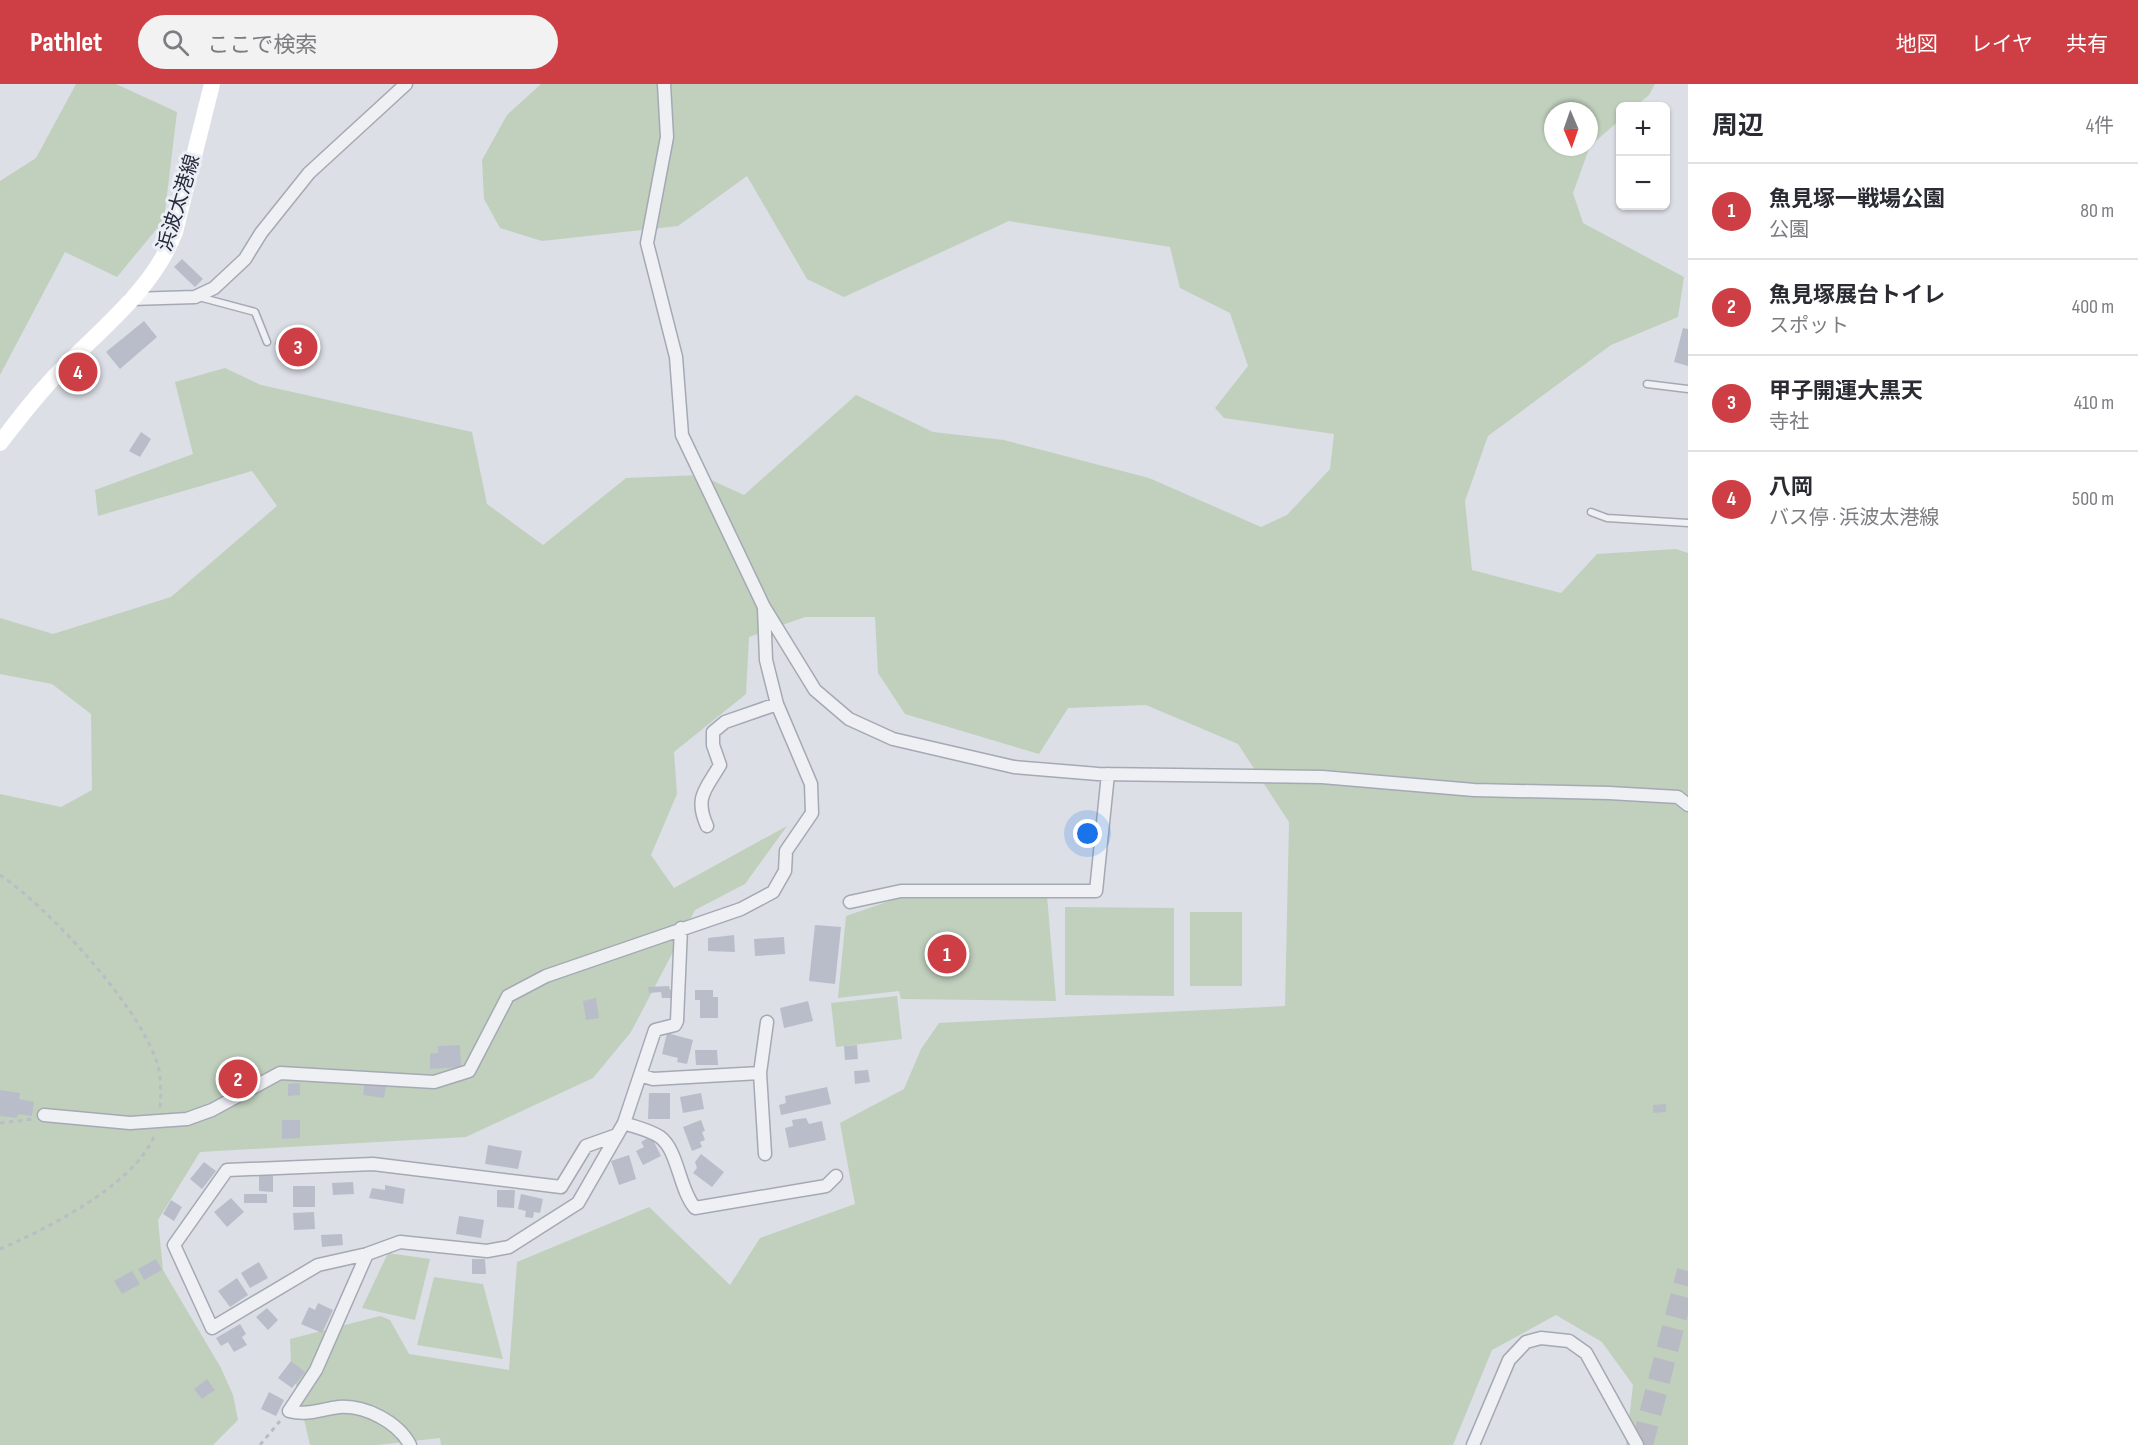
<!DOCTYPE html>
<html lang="ja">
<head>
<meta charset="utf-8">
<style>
  :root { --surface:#fff; --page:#f2f2f3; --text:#2b2b33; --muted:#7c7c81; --line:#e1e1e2; --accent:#cd3f45 }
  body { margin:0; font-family:"Sofia Sans Condensed","Noto Sans JP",sans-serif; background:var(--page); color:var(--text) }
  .controls { position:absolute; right:18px; top:18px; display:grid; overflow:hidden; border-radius:9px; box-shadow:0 2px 4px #0004 }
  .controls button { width:54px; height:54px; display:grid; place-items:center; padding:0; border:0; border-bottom:2px solid var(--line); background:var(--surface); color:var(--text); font:30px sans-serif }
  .compass { position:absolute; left:1544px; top:18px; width:54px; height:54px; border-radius:50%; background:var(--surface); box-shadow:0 2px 4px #0004; rotate:178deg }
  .you { position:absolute; left:1088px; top:750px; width:21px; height:21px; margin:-15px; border:4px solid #fff; border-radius:50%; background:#1a73e8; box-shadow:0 0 0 9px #1a73e833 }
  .badge { display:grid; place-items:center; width:39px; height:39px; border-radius:50%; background:var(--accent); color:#fff; font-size:20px; font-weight:700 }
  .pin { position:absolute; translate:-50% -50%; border:3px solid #fff; box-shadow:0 2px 6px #0006 }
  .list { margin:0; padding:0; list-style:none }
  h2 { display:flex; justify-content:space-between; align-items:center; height:78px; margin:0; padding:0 24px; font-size:26px }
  h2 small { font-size:20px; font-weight:400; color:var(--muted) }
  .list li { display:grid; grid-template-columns:39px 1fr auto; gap:18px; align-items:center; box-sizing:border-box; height:96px; padding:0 24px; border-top:2px solid var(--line) }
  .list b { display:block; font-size:22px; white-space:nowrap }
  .list p { margin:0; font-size:20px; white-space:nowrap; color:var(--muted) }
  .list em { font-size:20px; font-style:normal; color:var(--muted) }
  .icon { flex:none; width:33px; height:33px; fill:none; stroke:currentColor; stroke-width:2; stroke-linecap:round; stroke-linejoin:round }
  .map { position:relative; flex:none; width:1688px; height:1361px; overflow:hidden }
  header { display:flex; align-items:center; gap:36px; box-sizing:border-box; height:84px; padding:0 30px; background:var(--accent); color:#fff }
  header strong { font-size:28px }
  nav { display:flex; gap:33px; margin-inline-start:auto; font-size:21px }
  .search { width:420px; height:54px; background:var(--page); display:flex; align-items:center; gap:15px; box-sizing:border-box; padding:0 21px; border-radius:33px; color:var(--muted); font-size:22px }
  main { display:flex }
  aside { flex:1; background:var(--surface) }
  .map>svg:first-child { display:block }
</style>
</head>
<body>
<header>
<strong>Pathlet</strong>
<div class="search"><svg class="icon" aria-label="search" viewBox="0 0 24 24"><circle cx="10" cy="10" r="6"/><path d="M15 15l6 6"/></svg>ここで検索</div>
<nav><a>地図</a><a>レイヤ</a><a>共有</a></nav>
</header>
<main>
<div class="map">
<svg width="1688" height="1361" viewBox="0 0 1688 1361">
  <rect width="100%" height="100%" fill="#dcdfe6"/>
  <path fill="#c0d0bd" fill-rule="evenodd" d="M76 0H116L177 28 164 136 117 193 65 168 0 291V97L36 74Z
    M541 0H1655L1649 11 1636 22H1620V36L1590 62 1573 109 1583 139 1684 193 1678 233 1611 261 1488 352 1465 417 1472 486 1561 509 1597 470 1676 465 1688 469V1361H1626L1633 1301 1602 1258 1556 1231 1492 1266 1453 1361H441L440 1354 377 1361H310L291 1279 290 1255 380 1232 390 1236 409 1270 509 1286 517 1178 649 1123 730 1201 760 1154 855 1120 840 1039 904 1005 921 965 939 939 1285 922 1289 738 1238 660 1146 621 1068 624 1039 670 905 630 878 589 875 533H805L749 553 746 610 674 668 677 710 651 771 674 804 787 742 745 800 695 826 631 948 593 994 466 1053 200 1068 158 1136 163 1186 221 1284 233 1311 238 1336 213 1361H0V710L61 723 92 706 91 630 52 600 0 590V534L53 550 171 513 277 422 252 387 98 432 95 406 193 370 175 298 225 284 261 301 472 348 487 420 543 461 626 394 700 391 744 411 856 311 933 348 1004 356 1149 394 1261 443 1287 431 1330 385 1334 350 1224 334 1215 324 1248 282 1230 229 1180 204 1170 163 1009 137 844 213 807 195 747 92 678 142 542 157 500 144 484 115 482 76 507 31ZM1553 27H1589V63H1553Z
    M1047 812 1056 917 901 915 899 907 838 914 846 832 901 813Z
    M1065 823 1174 824V912L1065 911Z
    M1190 828H1242V902H1190Z
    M897 912 902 955 836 963 831 919Z
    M388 1169 430 1175 415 1236 362 1224Z
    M434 1193 483 1200 503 1275 417 1261Z"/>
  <path fill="#b9bdc9" d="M182 175 203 195 195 203 174 183Z
    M144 237 157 253 120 285 106 268Z
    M1683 244 1688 245V282L1674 278Z
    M294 256H305L306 271 295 272V266H291L290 261H295Z
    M141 348 151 355 140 373 129 367Z
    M815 841 841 843 835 900 809 897Z
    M734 851 735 868 708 867V854Z
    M784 853 785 870 755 872 754 855Z
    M669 902 670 906 674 905V914H662L661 908 649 909 648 903Z
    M695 906H713V913H718V934H700V916H695Z
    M596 914 599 934 586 936 583 917Z
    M808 917 813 937 784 944 780 924Z
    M667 949 693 956 687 980 677 978 678 974 662 970Z
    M460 961 461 983 430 985V970L438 969V962Z
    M857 961 858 975 845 976 844 962Z
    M695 966H717L718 981H696Z
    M240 983 249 996 235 1006 226 993Z
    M868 986 870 998 855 1000 854 987Z
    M300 999V1011L288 1012V1000Z
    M365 999 386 1002 384 1014 363 1011Z
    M827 1003 831 1020 781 1031 779 1021 786 1019 785 1012Z
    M0 1006 20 1009 19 1015 34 1018 32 1032 18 1030 17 1034 0 1032Z
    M649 1009H670V1035H648Z
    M701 1009 704 1025 683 1029 680 1013Z
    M1666 1020V1028L1653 1029V1021Z
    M806 1034 809 1040 822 1037 826 1056 789 1064 785 1044 793 1042 792 1036Z
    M282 1036H300V1054L282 1055Z
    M701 1036 705 1047 702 1048 705 1056 700 1058 702 1063 692 1067 683 1043Z
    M651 1052 661 1072 643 1081 636 1067 644 1063 641 1058Z
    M488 1061 522 1067 518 1085 485 1080Z
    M701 1070 724 1088 712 1103 693 1089 697 1084 695 1078Z
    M629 1071 636 1095 619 1101 611 1077Z
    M204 1078 216 1087 202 1105 190 1095Z
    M259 1090H273V1108L259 1107Z
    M353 1098 354 1110 333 1111 332 1099Z
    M385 1101 405 1105 403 1120 369 1114 372 1104 385 1106Z
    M293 1102H315V1123H293Z
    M497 1106H515L514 1124 497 1123Z
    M244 1110H267V1119H244Z
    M521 1110 543 1115 540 1129 534 1128 533 1134 525 1133 526 1127 518 1125Z
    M231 1114 244 1128 227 1143 214 1128Z
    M171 1116 182 1123 174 1137 163 1130Z
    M314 1128 315 1145 294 1146 293 1129Z
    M459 1132 484 1136 481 1154 456 1150Z
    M342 1150 343 1161 322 1163 321 1151Z
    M156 1175 162 1186 144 1196 138 1185Z
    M472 1175H485L486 1190H472Z
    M259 1178 268 1194 250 1204 241 1189Z
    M132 1187 140 1200 122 1210 114 1197Z
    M237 1194 248 1211 230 1223 218 1207Z
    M318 1219 333 1226 322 1249 301 1240 309 1223 315 1226Z
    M267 1224 278 1236 268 1246 256 1233Z
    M240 1240 246 1250 242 1253 247 1261 234 1268 228 1258 221 1262 216 1254Z
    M291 1277 305 1288 292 1304 278 1294Z
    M207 1295 215 1306 202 1315 194 1305Z
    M269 1308 284 1316 276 1332 261 1325Z"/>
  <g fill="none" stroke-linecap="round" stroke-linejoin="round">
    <path stroke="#b8bbc4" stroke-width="22" stroke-dasharray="22 11" stroke-linecap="butt" d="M1642 1361 1688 1187"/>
    <g stroke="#a5a9b3" stroke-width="9">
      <path id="lane" d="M199 213 255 228 267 258
        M1647 300 1688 305
        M1591 428 1607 434 1688 439"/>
    </g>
    <g stroke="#a5a9b3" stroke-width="15">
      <path id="street" d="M664 0 667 53 647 159 676 273 682 351 764 523 815 606 849 635 893 655 1014 683 1098 690 1322 693 1474 706 1609 709 1678 713 1688 721
        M131 215 195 213 214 204 245 175 261 149 309 89 406 0
        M707 742C694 713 706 705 720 681L713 661V648L725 638 777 620
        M850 818 901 807H1096L1108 690
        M760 989 767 938
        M640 991 653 995 760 989 765 1070
        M44 1031 130 1039 187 1035 212 1026 280 989 434 998 469 987 508 912 546 892 741 825 773 808 785 787 786 767 812 729 811 700 777 620 766 576 764 524
        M624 1039C635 1043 650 1046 660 1053 678 1066 679 1105 695 1124L826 1102 836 1092
        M367 1170 318 1181 212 1244 174 1161 227 1086 373 1080 561 1103 586 1062 617 1051
        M410 1361C398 1338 365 1321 339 1323 321 1325 308 1332 289 1327L316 1286 367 1170 400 1158 487 1167 509 1163 578 1119 624 1039 655 946 675 941 677 937 681 844
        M1473 1361 1509 1276 1526 1258 1541 1254 1569 1257 1586 1269 1637 1361"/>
    </g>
    <path stroke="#babdc4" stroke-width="3" stroke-dasharray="4.5 4.5" stroke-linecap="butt" d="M275 259 286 261
      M0 791C49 824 137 920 156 976 162 991 161 1010 160 1026
      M0 1039 34 1035
      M0 1165C47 1145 136 1100 155 1050
      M260 1361 280 1337"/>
    <use href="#lane" stroke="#eef0f4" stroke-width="6"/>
    <use href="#street" stroke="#eef0f4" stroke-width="12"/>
    <path stroke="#fff" stroke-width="16" d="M0 359C20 333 39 308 62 285 103 243 154 204 175 148L212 0"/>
  </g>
  <g text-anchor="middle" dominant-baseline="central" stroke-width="6" stroke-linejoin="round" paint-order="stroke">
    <g font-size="20" fill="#262b3c" stroke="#ebeef4">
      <text transform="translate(179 119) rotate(-73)">浜波太港線</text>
    </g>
  </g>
</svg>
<div class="controls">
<button>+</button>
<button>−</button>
</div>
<svg class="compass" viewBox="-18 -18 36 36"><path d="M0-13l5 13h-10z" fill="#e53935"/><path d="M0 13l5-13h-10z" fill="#7c7c81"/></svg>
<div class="you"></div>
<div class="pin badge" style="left:947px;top:870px">1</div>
<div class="pin badge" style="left:238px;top:995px">2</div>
<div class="pin badge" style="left:298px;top:263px">3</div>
<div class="pin badge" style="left:78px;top:288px">4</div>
</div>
<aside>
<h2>周辺<small>4件</small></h2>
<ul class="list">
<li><span class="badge">1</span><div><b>魚見塚一戦場公園</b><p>公園</p></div><em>80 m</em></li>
<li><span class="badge">2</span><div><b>魚見塚展台トイレ</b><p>スポット</p></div><em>400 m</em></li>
<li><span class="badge">3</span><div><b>甲子開運大黒天</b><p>寺社</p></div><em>410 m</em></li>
<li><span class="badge">4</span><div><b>八岡</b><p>バス停 · 浜波太港線</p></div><em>500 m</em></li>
</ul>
</aside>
</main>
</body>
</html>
